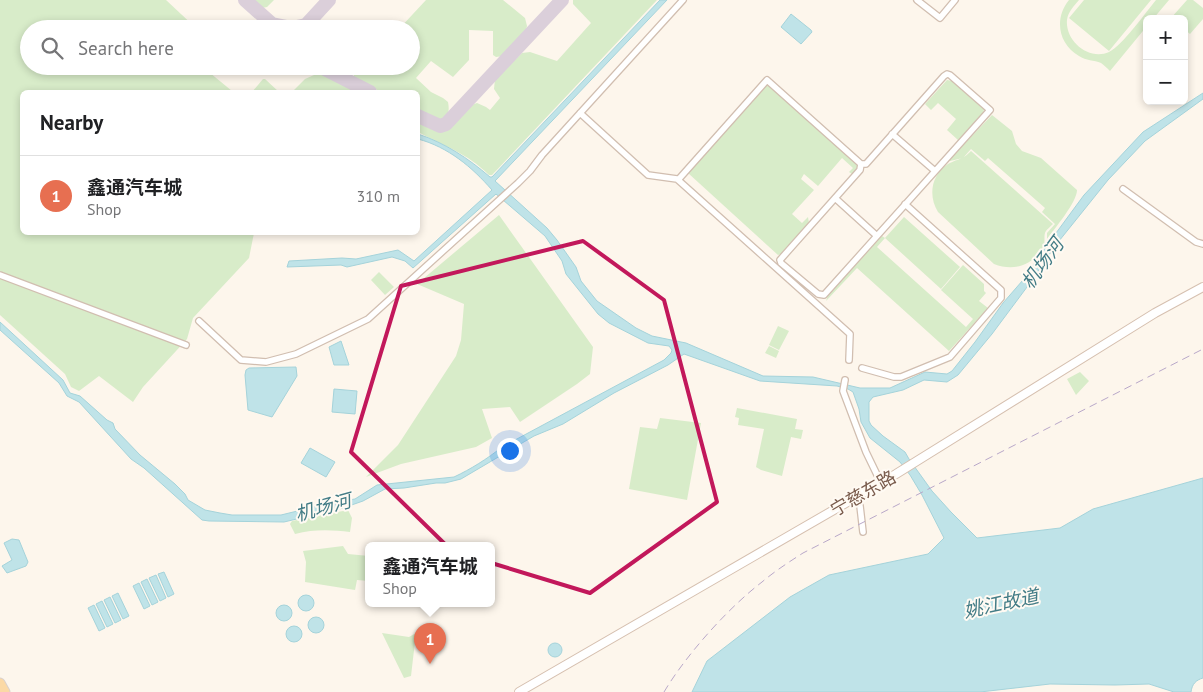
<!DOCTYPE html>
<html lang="en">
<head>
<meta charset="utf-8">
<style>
  :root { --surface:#fff; --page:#f2f2f2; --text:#202124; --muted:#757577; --line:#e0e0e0; --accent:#e76f51 }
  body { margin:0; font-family:"PT Sans","Noto Sans SC",sans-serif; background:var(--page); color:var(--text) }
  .controls { position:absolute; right:15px; top:15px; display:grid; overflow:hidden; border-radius:8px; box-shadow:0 2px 8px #0003 }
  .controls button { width:45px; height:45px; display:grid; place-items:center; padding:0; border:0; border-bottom:1px solid var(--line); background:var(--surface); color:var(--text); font:25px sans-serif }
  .you { position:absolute; left:509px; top:450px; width:18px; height:18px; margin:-12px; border:4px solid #fff; border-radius:50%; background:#1a73e8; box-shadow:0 0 0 8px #1a73e833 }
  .badge { display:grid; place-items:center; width:32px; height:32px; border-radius:50%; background:var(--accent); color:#fff; font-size:16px; font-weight:700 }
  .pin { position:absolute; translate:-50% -41px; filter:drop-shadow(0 1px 2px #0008) }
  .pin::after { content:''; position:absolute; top:26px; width:18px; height:15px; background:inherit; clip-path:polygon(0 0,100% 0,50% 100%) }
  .popup { position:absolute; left:365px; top:542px; width:130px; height:65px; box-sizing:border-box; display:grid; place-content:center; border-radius:8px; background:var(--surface); filter:drop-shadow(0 1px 4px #0005); font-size:16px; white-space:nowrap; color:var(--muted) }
  .popup b { font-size:19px; color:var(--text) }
  .popup::after { content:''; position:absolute; left:50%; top:100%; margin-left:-10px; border:10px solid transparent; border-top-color:var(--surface) }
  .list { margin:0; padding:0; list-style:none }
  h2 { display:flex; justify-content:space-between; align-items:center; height:65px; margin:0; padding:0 20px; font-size:21px }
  h2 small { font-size:16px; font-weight:400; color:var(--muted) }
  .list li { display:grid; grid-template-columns:32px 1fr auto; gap:15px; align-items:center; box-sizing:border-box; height:80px; padding:0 20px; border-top:1px solid var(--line) }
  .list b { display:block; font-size:19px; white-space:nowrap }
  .list p { margin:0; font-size:16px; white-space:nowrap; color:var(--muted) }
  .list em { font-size:16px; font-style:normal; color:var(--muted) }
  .icon { flex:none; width:28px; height:28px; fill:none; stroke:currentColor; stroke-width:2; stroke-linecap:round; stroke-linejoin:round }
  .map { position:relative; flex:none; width:1203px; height:692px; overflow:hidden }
  .search { position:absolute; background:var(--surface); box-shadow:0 2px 8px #0003; left:20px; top:20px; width:400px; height:55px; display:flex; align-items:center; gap:12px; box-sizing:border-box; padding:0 18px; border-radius:28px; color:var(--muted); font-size:19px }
  .panel { position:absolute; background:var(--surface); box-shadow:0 2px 8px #0003; left:20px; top:90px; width:400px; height:145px; border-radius:8px }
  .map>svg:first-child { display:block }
</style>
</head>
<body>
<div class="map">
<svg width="1203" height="692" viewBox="0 0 1203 692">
  <rect width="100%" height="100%" fill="#fdf6ec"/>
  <path fill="#d8ecc9" d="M0 0H166L197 29H29V66H204V68L232 91 230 92H22V232L254 233 249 258 193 318 187 339 143 387 133 402 99 376 79 391 71 387 65 374 0 315Z
    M254 0H274L267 7 262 8Z
    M426 0H503L525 18 527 26 526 30 503 56 496 57 493 55V31L469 30V60L453 77 431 61 416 78 431 92 443 98 448 102C450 112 448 119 438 121L418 111V92H381L354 77V70L357 66 363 68 411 66V29H399Z
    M573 0H657L492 175H489C467 153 444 146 418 132V122C444 135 444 133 464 113 468 109 471 105 477 103L486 107 490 110 500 98 494 89 495 79 522 53 530 52 557 61 591 23 573 4Z
    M1069 0H1079C1074 6 1068 12 1067 20 1065 41 1089 61 1109 52 1122 46 1146 12 1156 0H1169L1153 19H1147V26L1110 71C1107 68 1104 65 1101 63 1094 60 1086 61 1079 56 1058 44 1054 18 1069 0Z
    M1084 0H1151L1109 51 1069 18Z
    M1187 0H1193L1203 8V19L1190 34 1184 29V19L1171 18Z
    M314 75H323L357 92H292L305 79Z
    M263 79H265L279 92H252Z
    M947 80 952 81 984 109 983 115 960 140H958L947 130 956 119 938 103 931 110 925 104Z
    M769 85 858 166 856 172 852 174 849 172 853 168 842 158 818 186 804 174 801 179 814 190 792 214 802 223 808 217 809 223 781 254 778 255 688 173 766 86Z
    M992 115 1012 131 1016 144 1022 151 1041 158 1077 190C1077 202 1055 228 1047 239V233L1055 224 1042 212 1045 208 988 158 985 161 971 149 963 158 950 161 949 160Z
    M971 151 1053 224C1051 226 1046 230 1045 233 1044 236 1045 241 1044 245 1035 265 1014 272 994 264L938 212C928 196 931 175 948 164 959 158 961 161 971 151Z
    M499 215 593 347 590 374 577 384 520 422 510 407 482 409 492 438 476 447 401 464 366 477 398 445 456 356 461 340 464 304 417 284Z
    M904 217 960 267 941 289 885 238 877 247 966 327 973 319 941 290 963 265 984 284V291L986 293 979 301 988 308 949 351 857 268 826 301 828 295 882 236 885 238Z
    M379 272 394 287 385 295 371 280Z
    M778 326 789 331 779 350 769 345Z
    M769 346 779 351 776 358 765 353Z
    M1080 372 1089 381 1076 395 1067 379Z
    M737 408 797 419 795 429 803 430 801 439 791 437 782 476 761 470 756 467 764 429 738 425 739 418 735 417Z
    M660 418 701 423 687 500 629 489 640 427 657 429Z
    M348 510 352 518 350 532C332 530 314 529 295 534L290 524 292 521Z
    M343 546 348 554 369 556V581L357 580 355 590 305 582 306 562 303 551Z
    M382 633 409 637 416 633 411 676 404 678Z"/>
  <path fill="#bfe3e8" stroke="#a5d3da" d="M660 0H667L495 181 547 228 557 240 576 267 581 281 597 301 636 328 652 336 686 343 763 376 813 377 860 388H890L925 372 947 374 952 371 975 342 1003 303 1023 280 1045 248 1084 195 1143 132 1203 93V99L1145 141 1108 180 1055 246 1033 279 992 334 958 375 947 382 924 380 903 390 873 397 869 402V421L871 425 883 436 905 452 909 459 932 491 951 512 977 538 1060 528 1093 509 1203 478V678C1196 680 1192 684 1191 692H1174L1149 684 1115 685 1050 684 980 692H692L707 661 790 597 829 575 928 554 944 538 922 495 910 475 900 462 870 438 861 422 859 409 853 392 848 389 837 386 760 381 684 354 668 365 614 393 563 424 534 436 461 479 445 483H436L404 488 385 489 363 501 343 508 284 522 209 521 202 520 144 468 131 459 79 402 67 396 59 383 0 330V322L63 380 70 393 80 396 107 420 113 423 115 429 140 455 175 484 185 494 188 500 205 510 220 513 232 515H281L330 503 355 499 377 485 454 477C471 469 487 459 502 447L664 360 671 353 672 350 669 346 648 343 609 323 598 314 566 274 562 261 545 236 496 194 413 268 405 261 392 257 347 267 341 265 287 267 289 261 342 258 356 259 398 250 414 261 492 190C472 167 448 147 418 139V134C445 143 468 158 490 177H492Z
    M791 14 811 30 812 32 801 44 781 27Z
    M341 341 349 365H334L329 347Z
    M296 367 297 376 272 417 248 410 245 375 246 370 249 368Z
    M334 389 357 391 355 414 332 412Z
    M310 448 335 462 326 477 301 463Z
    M12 539 19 540 28 562 26 566 7 573 2 566 12 560 4 543Z
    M164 572 174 594 168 597 158 574Z
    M156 575 166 598 160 601 149 578Z
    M147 579 158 602 152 605 141 582Z
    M139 583 150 606 144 609 133 586Z
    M118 593 129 616 123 619 112 596Z
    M298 603a8 8 0 1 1 16 0a8 8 0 1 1-16 0Z
    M110 597 121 620 115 623 104 600Z
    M102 601 113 624 107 627 96 604Z
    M94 605 105 628 99 631 88 608Z
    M276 613a8 8 0 1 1 16 0a8 8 0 1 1-16 0Z
    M308 625a8 8 0 1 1 16 0a8 8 0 1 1-16 0Z
    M286 634a8 8 0 1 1 16 0a8 8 0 1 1-16 0Z
    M548 650a7 7 0 1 1 14 0a7 7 0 1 1-14 0Z"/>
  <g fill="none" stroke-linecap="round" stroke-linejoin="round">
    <path stroke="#dbcfda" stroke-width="14" d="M245 0 272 24 292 28 306 25 329 0
      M319 66 370 92
      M418 116 440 126 446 124 562 0"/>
    <g stroke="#d1beb0" stroke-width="8">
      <path id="street" d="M917 0 940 18 955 0
        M947 74 950 75 990 110 824 295 818 294 781 263 780 260 860 170 861 164H866L944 76Z
        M580 113 648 175 677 179 850 334 849 360
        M892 134 935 171
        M678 180 767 80 861 164
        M1123 189 1196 242 1203 244
        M835 198 877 236
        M0 275 186 345
        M199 321 241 360 266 362 296 354 368 319 518 183 530 171 542 155 683 0
        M862 368 894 377H901L950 357 1001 298V290L905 204
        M845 380 843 391 866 452 881 483
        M857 497 860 506 863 532"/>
    </g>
    <g stroke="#d6c0b0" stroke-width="10">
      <path id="secondary" d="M519 692 896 474 1155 313 1203 287"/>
    </g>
    <g stroke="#dad1cd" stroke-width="11">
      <path id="primary" d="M0 683 5 692"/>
    </g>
    <use href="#street" stroke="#fff" stroke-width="5.5"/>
    <use href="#secondary" stroke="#fff" stroke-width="8"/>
    <use href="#primary" stroke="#fbd9a5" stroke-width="9"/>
    <path stroke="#b9a8c9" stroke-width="1" stroke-dasharray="8 5" stroke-linecap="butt" d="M664 692C686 655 728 608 762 582 775 571 789 562 803 553L1203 349"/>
  </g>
  <path fill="none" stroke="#c2185b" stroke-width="4" stroke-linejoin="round" d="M583 241 664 300 717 502 590 593 452 551 351 452 401 286Z"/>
  <g text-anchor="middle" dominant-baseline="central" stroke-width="4" stroke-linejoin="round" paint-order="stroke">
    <g font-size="18" fill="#7a5c4d" stroke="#fffaf3">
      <text transform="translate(863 493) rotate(-30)">宁慈东路</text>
    </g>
    <g font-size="19" font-style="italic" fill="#437c86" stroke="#fffaf3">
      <text transform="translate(1042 263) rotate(-54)">机场河</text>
      <text transform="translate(323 507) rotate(-15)">机场河</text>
      <text transform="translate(1001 603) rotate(-12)">姚江故道</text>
    </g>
  </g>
</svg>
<div class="controls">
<button>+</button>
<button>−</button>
</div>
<div class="you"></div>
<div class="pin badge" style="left:430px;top:664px">1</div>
<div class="popup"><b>鑫通汽车城</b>Shop</div>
<div class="search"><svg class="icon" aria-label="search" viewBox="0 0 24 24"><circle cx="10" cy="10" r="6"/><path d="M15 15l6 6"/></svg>Search here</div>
<section class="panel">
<h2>Nearby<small></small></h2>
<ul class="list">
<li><span class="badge">1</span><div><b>鑫通汽车城</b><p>Shop</p></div><em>310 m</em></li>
</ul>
</section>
</div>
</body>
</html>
